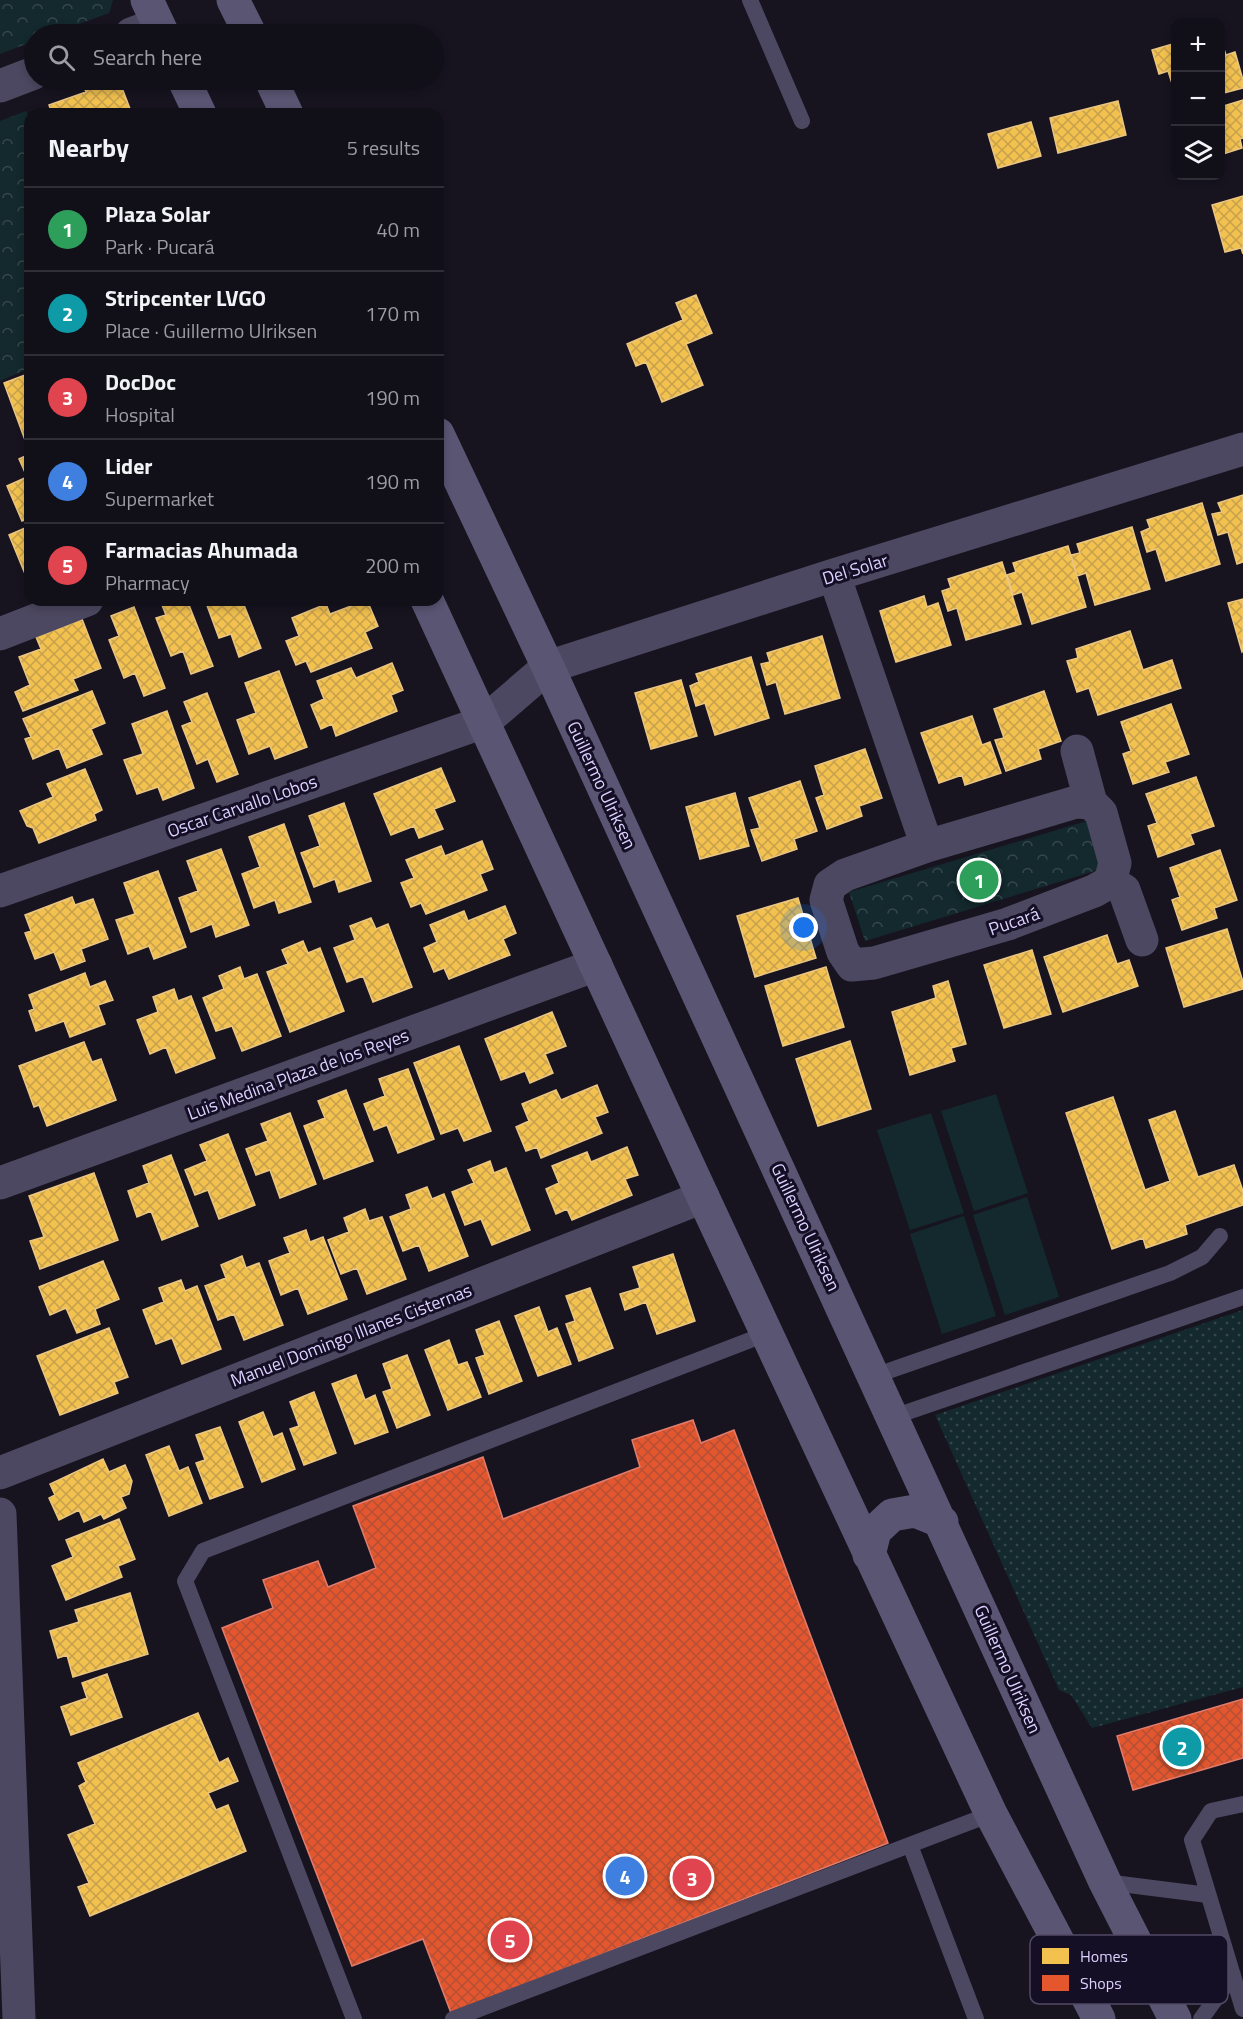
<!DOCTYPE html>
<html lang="en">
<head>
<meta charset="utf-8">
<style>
  :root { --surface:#110f18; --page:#1e1d25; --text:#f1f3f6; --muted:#9c9ca2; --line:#302f37; --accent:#ea580c }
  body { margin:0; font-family:"Titillium Web",sans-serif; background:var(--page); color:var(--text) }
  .controls { position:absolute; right:18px; top:18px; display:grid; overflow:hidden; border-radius:12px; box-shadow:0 3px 9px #0003 }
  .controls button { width:54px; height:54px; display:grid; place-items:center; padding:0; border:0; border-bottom:2px solid var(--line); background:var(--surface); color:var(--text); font:30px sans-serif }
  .you { position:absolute; left:804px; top:928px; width:21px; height:21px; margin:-15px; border:4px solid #fff; border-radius:50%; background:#1a73e8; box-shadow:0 0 0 9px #1a73e833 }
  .badge { display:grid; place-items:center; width:39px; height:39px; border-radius:50%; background:var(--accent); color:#fff; font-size:20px; font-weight:700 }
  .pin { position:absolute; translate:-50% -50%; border:3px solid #fff; box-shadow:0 2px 6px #0006 }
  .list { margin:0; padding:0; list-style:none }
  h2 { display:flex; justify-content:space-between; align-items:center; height:78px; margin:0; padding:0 24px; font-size:26px }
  h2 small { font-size:20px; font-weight:400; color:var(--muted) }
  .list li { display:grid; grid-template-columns:39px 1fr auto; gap:18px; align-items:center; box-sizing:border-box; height:84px; padding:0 24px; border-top:2px solid var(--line) }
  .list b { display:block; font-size:22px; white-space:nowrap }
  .list p { margin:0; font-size:20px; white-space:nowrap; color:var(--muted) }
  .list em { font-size:20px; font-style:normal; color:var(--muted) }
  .icon { flex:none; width:33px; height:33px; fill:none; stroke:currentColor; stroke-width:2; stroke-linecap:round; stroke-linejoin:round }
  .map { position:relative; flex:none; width:1243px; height:2019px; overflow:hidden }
  .search { position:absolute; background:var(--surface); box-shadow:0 3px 9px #0003; left:24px; top:24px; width:420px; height:66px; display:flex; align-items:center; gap:15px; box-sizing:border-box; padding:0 21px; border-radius:33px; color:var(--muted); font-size:22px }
  .panel { position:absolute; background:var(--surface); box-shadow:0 3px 9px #0003; left:24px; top:108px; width:420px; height:498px; border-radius:18px }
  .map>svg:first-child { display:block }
</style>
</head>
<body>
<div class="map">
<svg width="1243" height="2019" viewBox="0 0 1243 2019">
  <defs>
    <pattern id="grass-dots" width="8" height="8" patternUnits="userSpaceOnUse" patternTransform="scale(1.5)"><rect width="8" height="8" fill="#13292d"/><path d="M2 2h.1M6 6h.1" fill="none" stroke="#35474c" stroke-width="1.8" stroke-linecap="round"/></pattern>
    <pattern id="park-crowns" width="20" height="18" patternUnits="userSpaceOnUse" patternTransform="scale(1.5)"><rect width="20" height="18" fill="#13292d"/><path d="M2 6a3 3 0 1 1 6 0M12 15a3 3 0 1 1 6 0" fill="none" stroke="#35474c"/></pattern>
    <pattern id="homes-cross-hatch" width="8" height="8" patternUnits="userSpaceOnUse" patternTransform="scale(1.5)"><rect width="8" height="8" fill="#f2c14e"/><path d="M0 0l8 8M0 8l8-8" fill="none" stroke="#c6a04e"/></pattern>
    <pattern id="shops-cross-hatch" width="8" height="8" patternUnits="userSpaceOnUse" patternTransform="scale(1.5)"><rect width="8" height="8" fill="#e4572e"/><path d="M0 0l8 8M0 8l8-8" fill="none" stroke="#b35037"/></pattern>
  </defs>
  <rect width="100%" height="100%" fill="#171420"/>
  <path fill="url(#grass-dots)" d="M1243 1310V1687L1092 1728 1071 1695 1059 1690 935 1415Z"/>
  <path fill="url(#park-crowns)" d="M0 0H113L109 13 52 34H34V41L0 54Z
    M26 111 30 121V368L0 381V121Z
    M1097 818 1108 867 865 941 849 892Z"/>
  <path fill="#13292d" d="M996 1094 1028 1193 974 1211 941 1111Z
    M931 1113 964 1213 910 1230 877 1130Z
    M1027 1197 1059 1297 1005 1315 973 1215Z
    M964 1216 996 1316 942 1334 910 1234Z"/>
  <path fill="url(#homes-cross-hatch)" stroke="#ebc683" stroke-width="1.5" d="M1220 37 1226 55 1235 52 1243 80V88L1220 94Z
    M1176 43V96L1168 71 1159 74 1152 50Z
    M81 80H119L132 114H52L49 105 86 92Z
    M1243 100V138L1240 139 1242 148 1220 155V107Z
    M1118 101 1126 135 1058 153 1050 118Z
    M1031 122 1041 156 998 168 988 134Z
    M1243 196V254L1241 248 1225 252 1212 205Z
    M696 295 712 333 686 344 703 385 662 402 646 362 636 366 627 344 683 320 676 303Z
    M30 373V438L25 440 4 383Z
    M30 454V518L22 521 7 486 27 477 19 459Z
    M1243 495V562L1237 564 1228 532 1218 535 1212 514 1222 512 1218 503Z
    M1202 503 1220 564 1166 581 1156 549 1147 552 1141 532 1150 528 1147 520Z
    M30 526V586L9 535Z
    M1132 527 1150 589 1095 605 1086 573 1077 576 1071 555 1080 553 1077 544Z
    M1068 546 1086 607 1032 624 1022 592 1013 595 1007 575 1016 572 1013 563Z
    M1002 562 1021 624 966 640 957 608 948 611 942 591 951 588 948 579Z
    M924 596 927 607 938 603 951 645 896 662 880 611Z
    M1243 599V651L1242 652 1228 603Z
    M160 600H187L213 666 191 674 183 651 171 656 156 618 166 615Z
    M205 600H242L261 648 239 657 231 634 219 638Z
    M367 600 378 626 365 632 372 648 311 672 306 661 296 665 286 641 299 636 292 618 326 604 330 614Z
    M134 607 165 688 144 696 135 673 124 678 109 640 119 636 111 616Z
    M82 619 101 668 73 679 78 690 23 711 15 692 30 685 19 657 41 649 36 637Z
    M1130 631 1143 670 1172 660 1181 688 1098 715 1089 688 1077 692 1067 661 1078 658 1076 649Z
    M822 636 840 698 785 714 776 682 767 685 761 664 770 662 767 653Z
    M751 657 769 718 715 735 705 703 696 706 690 686 699 682 696 674Z
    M392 663 403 690 391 695 397 711 336 736 332 724 321 729 311 705 324 699 317 681 351 668 356 678Z
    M279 671 307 747 275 759 270 746 249 754 237 720 256 713 245 683Z
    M681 680 697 736 651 749 635 693Z
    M92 691 105 723 91 729 102 754 67 768 59 748 33 759 25 739 31 737 23 719Z
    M1044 691 1061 741 1038 749 1041 759 1006 771 995 740 1004 738 994 709Z
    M207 693 238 774 217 782 208 759 197 764 182 726 192 722 184 702Z
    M1171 704 1189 754 1165 762 1169 772 1133 784 1123 754 1131 751 1121 722Z
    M167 711 194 788 163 800 158 787 137 794 124 760 143 754 132 724Z
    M972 716 982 745 990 742 1001 773 965 785 962 775 939 783 921 733Z
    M865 749 882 798 859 806 862 816 827 829 816 798 824 795 815 766Z
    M441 768 455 801 434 809 443 829 419 838 414 826 391 835 374 794Z
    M85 769 102 810 94 814 96 820 39 843 33 828 27 826 20 811 53 797 47 784Z
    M1196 777 1214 826 1190 834 1194 844 1158 857 1148 826 1157 823 1146 794Z
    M800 781 817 831 794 839 797 849 762 861 751 830 760 828 749 798Z
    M735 793 749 846 700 859 686 807Z
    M344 803 371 881 339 892 335 879 314 887 301 853 320 846 309 816Z
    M284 824 311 902 279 913 275 900 254 908 242 874 260 867 249 837Z
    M482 841 493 869 480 874 487 890 426 914 421 903 411 907 401 883 414 878 406 860 441 846 445 856Z
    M221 849 249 925 216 937 212 924 191 932 179 898 198 891 187 861Z
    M1220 850 1237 900 1214 908 1217 918 1182 930 1172 900 1180 897 1170 868Z
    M158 871 186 947 154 959 149 946 128 954 116 920 135 914 124 883Z
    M72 897 75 905 93 899 108 939 81 949 85 961 61 970 54 952 35 959 25 933 31 931 25 915Z
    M798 898 816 958 755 977 737 916Z
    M505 906 516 933 503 939 510 955 449 979 444 968 434 972 424 948 437 942 430 925 464 911 468 921Z
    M371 918 376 929 388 924 412 987 373 1002 363 976 347 982 334 948 355 940 350 926Z
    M1227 929 1243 982V989L1184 1007 1166 948Z
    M1107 935 1117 964 1129 960 1138 986 1063 1012 1044 957Z
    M303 941 308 953 320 948 344 1011 290 1032 267 972 288 964 282 950Z
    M1032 950 1051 1014 1004 1028 984 965Z
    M240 967 244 979 257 974 281 1036 242 1051 232 1026 216 1031 203 998 224 989 219 976Z
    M826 967 844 1027 783 1046 765 986Z
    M85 973 90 987 105 981 113 1000 98 1005 105 1024 70 1037 64 1021 36 1031 29 1011 34 1009 29 995Z
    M948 981 966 1044 951 1048 955 1061 910 1075 892 1012 936 998 933 986Z
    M174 989 178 1001 191 996 215 1058 176 1073 166 1047 150 1054 137 1020 158 1012 153 997Z
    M552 1012 566 1046 545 1054 553 1073 530 1083 525 1071 501 1080 485 1039Z
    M850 1041 871 1109 818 1126 796 1059Z
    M84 1042 92 1062 101 1059 116 1100 47 1126 39 1105 34 1107 19 1066Z
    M459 1046 491 1131 464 1141 458 1128 441 1134 414 1063Z
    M408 1069 434 1139 398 1153 387 1125 374 1130 364 1104 385 1096 379 1079Z
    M597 1085 608 1112 595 1117 602 1133 541 1158 537 1147 526 1151 516 1127 529 1121 522 1104 556 1090 561 1100Z
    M346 1090 373 1161 324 1179 304 1126 325 1118 318 1101Z
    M1113 1097 1145 1190 1170 1181 1149 1120 1175 1111 1198 1177 1234 1165 1243 1191V1205L1185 1225 1187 1234 1146 1248 1143 1238 1112 1249 1066 1113Z
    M290 1113 316 1184 280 1198 270 1170 256 1175 246 1149 268 1141 261 1124Z
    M228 1134 255 1205 219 1219 208 1190 195 1195 185 1170 207 1161 200 1145Z
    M627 1147 638 1175 625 1179 632 1195 572 1220 567 1209 556 1214 546 1189 559 1183 552 1166 587 1152 591 1162Z
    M171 1155 198 1226 162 1240 151 1211 137 1217 128 1191 149 1183 143 1166Z
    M490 1161 494 1173 506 1168 530 1230 492 1245 481 1219 465 1225 452 1192 474 1183 468 1170Z
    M94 1173 118 1240 40 1269 30 1241 44 1237 29 1196Z
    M427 1187 432 1199 444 1194 468 1256 429 1271 419 1245 403 1251 390 1217 411 1209 406 1195Z
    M365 1209 369 1221 382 1217 406 1279 367 1294 357 1268 341 1274 328 1240 349 1232 344 1218Z
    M306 1230 310 1242 323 1237 347 1299 308 1314 298 1288 281 1295 269 1261 290 1253 284 1238Z
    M673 1254 695 1321 657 1334 646 1302 625 1310 620 1294 640 1288 633 1267Z
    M242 1256 246 1268 259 1263 283 1325 244 1340 234 1314 218 1320 205 1286 226 1278 221 1265Z
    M103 1261 119 1299 95 1309 100 1324 77 1333 66 1308 50 1315 39 1287Z
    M181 1280 185 1291 197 1286 221 1349 182 1364 172 1338 156 1344 143 1310 164 1302 159 1288Z
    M590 1288 613 1348 579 1361 566 1324 575 1321 566 1296Z
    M539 1307 548 1332 557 1328 571 1364 538 1376 515 1316Z
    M499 1321 522 1381 489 1394 476 1358 485 1355 476 1330Z
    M109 1328 128 1377 114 1382 118 1393 60 1415 37 1356Z
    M449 1340 458 1365 467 1362 481 1397 448 1410 425 1350Z
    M407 1355 430 1415 397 1428 383 1392 392 1389 383 1364Z
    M356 1375 365 1400 375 1395 388 1432 355 1444 332 1384Z
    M314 1392 336 1453 304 1465 290 1429 299 1426 290 1402Z
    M263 1412 273 1437 282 1433 295 1469 262 1482 239 1422Z
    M220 1427 243 1487 210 1499 196 1463 205 1460 196 1435Z
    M169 1446 179 1471 188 1467 202 1503 169 1516 146 1455Z
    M103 1459 109 1472 125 1465 132 1481 129 1494 121 1497 126 1508 104 1519 101 1514 84 1522 79 1510 59 1520 49 1498 55 1495 50 1484Z
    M119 1519 135 1559 118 1566 122 1577 66 1600 52 1566 73 1557 66 1540Z
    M130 1593 148 1654 73 1677 67 1655 58 1658 50 1631 79 1622 75 1610Z
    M107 1674 122 1717 71 1735 61 1707 87 1698 82 1683Z
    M198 1713 219 1763 228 1758 238 1781 208 1793 216 1810 228 1805 246 1851 90 1916 78 1887 89 1883 68 1835 95 1824 79 1786 86 1782 78 1763Z"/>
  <path fill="url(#shops-cross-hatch)" stroke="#e27c6d" stroke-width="1.5" d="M693 1420 701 1443 734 1430 888 1843 451 2013 423 1939 352 1966 222 1628 273 1608 263 1580 318 1561 328 1587 376 1568 353 1506 483 1457 503 1519 640 1467 632 1440Z
    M1243 1699V1758L1133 1790 1117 1736Z"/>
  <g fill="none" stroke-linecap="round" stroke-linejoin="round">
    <path stroke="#4d4861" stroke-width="16" d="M750 0 802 121
      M874 1376 1170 1273 1202 1257 1220 1236
      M893 1417 1243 1297
      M1243 1804 1211 1811 1192 1840 1243 2009
      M910 1845 976 2019
      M1105 1882 1208 1895
      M354 2019 185 1581 203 1551 766 1334
      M453 2019 991 1814
      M1201 2019 1233 1975"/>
    <path stroke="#4d4861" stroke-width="33" d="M131 34 158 24
      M0 86 34 73
      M834 575 927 846
      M0 634 87 600
      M1077 751 1091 803 1101 813 1115 863 1110 882 1094 891 1008 924 874 963 852 965 843 952 826 900 830 885 845 875 927 846 1076 802 1091 803
      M1110 882 1124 890 1142 940
      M0 891 484 722 548 667 834 575 1243 449
      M0 1183 596 965
      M0 1473 703 1197
      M0 1514 19 2019"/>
    <path stroke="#5a5573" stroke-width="33" d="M147 0 163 34
      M233 0 250 34
      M184 80 200 114
      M271 80 287 114
      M438 434 548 667 1105 1882 1175 2019
      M427 600 703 1197 991 1814 1099 2019
      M869 1555 875 1531 892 1515 915 1511 942 1522"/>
  </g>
  <g text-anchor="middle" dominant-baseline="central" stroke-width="6" stroke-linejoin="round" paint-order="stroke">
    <g font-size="18" fill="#dcd2ff" stroke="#150f25">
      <text transform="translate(855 569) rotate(-17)">Del Solar</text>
      <text transform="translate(602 785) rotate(65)">Guillermo Ulriksen</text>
      <text transform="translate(242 806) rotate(-19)">Oscar Carvallo Lobos</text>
      <text transform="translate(1014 921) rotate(-19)">Pucará</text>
      <text transform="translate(298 1074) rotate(-20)">Luis Medina Plaza de los Reyes</text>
      <text transform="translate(806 1227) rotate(65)">Guillermo Ulriksen</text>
      <text transform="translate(351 1335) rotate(-21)">Manuel Domingo Illanes Cisternas</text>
      <text transform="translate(1008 1669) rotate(66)">Guillermo Ulriksen</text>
    </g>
  </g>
  <rect x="1030" y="1935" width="198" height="69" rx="9" fill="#150f25" stroke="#514a66" stroke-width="1.5"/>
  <rect x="1042" y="1948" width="27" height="16" fill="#f2c14e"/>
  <rect x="1042" y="1975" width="27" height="16" fill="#e4572e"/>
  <g font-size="16" fill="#dcd2ff">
    <text x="1080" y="1962">Homes</text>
    <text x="1080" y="1989">Shops</text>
  </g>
</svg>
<div class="controls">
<button>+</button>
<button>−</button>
<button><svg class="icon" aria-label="layers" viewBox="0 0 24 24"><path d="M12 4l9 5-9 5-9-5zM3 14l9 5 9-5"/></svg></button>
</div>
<div class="you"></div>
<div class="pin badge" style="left:979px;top:880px;background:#2e9e5b">1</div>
<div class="pin badge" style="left:1182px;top:1747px;background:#0f9aa8">2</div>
<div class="pin badge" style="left:692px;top:1878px;background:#e0444e">3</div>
<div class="pin badge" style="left:625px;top:1876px;background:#3f7fe0">4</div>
<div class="pin badge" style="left:510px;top:1940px;background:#e0444e">5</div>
<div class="search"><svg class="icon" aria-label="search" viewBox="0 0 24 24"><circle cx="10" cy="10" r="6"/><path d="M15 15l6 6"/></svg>Search here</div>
<section class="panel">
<h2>Nearby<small>5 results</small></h2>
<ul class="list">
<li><span class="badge" style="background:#2e9e5b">1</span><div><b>Plaza Solar</b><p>Park · Pucará</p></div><em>40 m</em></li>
<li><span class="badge" style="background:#0f9aa8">2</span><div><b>Stripcenter LVGO</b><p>Place · Guillermo Ulriksen</p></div><em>170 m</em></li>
<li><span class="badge" style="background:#e0444e">3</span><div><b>DocDoc</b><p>Hospital</p></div><em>190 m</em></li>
<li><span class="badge" style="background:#3f7fe0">4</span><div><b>Lider</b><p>Supermarket</p></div><em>190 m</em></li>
<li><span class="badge" style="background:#e0444e">5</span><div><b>Farmacias Ahumada</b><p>Pharmacy</p></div><em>200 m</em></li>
</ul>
</section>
</div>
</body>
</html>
